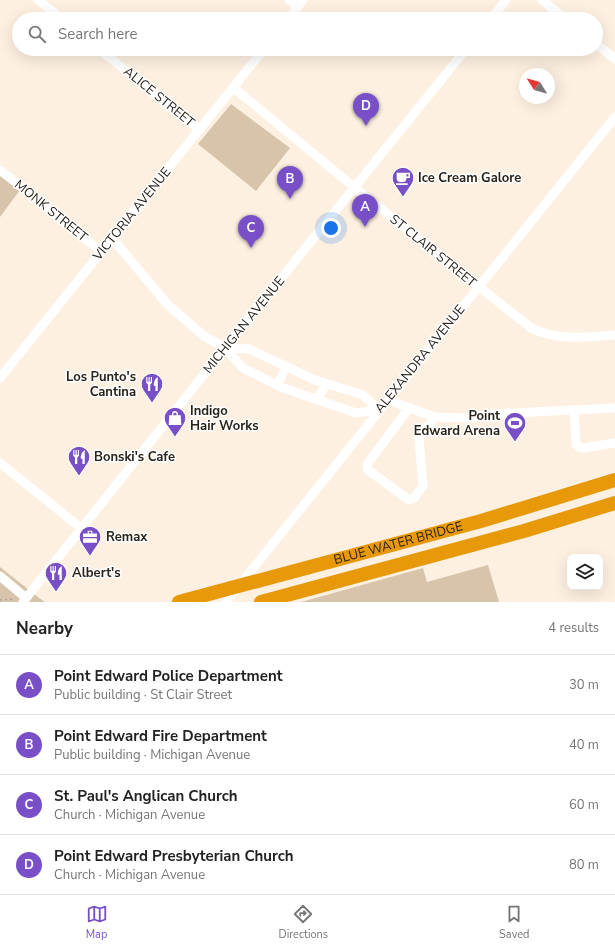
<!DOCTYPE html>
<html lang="en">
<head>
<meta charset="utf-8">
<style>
  :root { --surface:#fff; --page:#f6f6f6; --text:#222; --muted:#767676; --line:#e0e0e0; --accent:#794fc8 }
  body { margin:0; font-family:"Nunito Sans",sans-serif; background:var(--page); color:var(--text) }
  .controls { position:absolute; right:12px; bottom:12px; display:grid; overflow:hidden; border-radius:8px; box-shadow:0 4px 16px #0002 }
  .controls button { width:36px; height:36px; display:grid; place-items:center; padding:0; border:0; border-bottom:1px solid var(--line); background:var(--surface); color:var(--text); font:20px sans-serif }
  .compass { position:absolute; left:519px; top:68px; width:36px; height:36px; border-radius:50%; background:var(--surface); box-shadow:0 4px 16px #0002; rotate:307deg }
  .you { position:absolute; left:331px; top:228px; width:14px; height:14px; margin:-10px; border:3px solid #fff; border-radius:50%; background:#1a73e8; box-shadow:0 0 0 6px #1a73e833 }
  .badge { display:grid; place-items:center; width:26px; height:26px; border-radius:50%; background:var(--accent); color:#fff; font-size:13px; font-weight:700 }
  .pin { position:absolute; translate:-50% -33px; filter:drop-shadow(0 1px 2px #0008) }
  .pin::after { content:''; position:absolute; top:21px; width:14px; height:12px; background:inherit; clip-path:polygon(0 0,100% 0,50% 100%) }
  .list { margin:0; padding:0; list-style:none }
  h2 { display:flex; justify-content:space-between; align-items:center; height:52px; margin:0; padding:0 16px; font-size:17px }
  h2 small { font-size:13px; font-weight:400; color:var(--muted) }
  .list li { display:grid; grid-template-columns:26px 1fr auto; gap:12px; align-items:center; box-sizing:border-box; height:60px; padding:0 16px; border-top:1px solid var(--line) }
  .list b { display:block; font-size:15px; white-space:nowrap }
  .list p { margin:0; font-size:13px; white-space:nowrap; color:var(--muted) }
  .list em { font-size:13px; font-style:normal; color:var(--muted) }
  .icon { flex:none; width:22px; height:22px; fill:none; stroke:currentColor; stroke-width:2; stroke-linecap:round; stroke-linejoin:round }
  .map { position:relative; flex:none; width:615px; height:602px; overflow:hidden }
  .search { position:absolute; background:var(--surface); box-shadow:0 4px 16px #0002; left:12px; right:12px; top:12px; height:44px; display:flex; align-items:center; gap:10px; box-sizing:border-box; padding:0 14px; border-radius:22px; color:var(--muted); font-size:15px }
  .sheet { height:292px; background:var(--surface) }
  nav { display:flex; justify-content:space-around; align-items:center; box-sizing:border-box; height:56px; border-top:1px solid var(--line); background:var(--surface); font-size:11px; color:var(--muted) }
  nav a { display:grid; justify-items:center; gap:2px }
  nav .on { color:var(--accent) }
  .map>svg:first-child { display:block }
</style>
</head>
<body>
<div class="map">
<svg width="615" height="602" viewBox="0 0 615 602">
  <rect width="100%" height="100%" fill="#fdf0e1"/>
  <path fill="#d8c4ab" d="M231 104 290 148 256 191 198 144Z
    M0 176 20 190 0 217Z
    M488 565 499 602H301L423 568 427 582Z
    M0 567 38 597 45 602H0Z"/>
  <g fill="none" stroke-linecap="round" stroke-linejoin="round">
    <path stroke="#aea396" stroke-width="1.5" stroke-dasharray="2 3" stroke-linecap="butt" d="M0 600 14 599"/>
    <path stroke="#fff" stroke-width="9" d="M38 0 62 19
      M289 0 298 7
      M542 0 565 19
      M288 19 303 0
      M491 19 506 0
      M596 44 615 59
      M99 49 200 130
      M234 88 355 188 531 328C557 341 587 337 615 335
      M0 170 102 252
      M112 238 168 305 204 336 225 348 243 368 281 387 315 399 356 413 379 410
      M225 348 249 349 315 380 363 395 379 410
      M0 378 264 49
      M277 385 286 367
      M389 398 396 403 435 417 468 418 492 414 615 408
      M317 400 326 384
      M409 408 368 463 367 466 368 470 409 500 414 498 423 486 419 439 421 434 435 417
      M574 410 576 444 579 447 583 448 615 443
      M0 463 81 528
      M0 576 26 598
      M23 602 225 348 466 49
      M226 602 615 117"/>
    <g stroke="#e7990a" stroke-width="14">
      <path id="s1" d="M179 602 481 521 615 480"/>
      <path d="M261 602 524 531 615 503"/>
    </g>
  </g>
  <defs>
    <g id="cafe-pin" transform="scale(1.15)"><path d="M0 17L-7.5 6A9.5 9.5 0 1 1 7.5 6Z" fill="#794fc8" stroke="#fff"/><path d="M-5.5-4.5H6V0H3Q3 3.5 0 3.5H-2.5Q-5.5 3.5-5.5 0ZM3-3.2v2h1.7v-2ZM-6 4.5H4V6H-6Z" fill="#fff"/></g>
    <g id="restaurant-pin" transform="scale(1.15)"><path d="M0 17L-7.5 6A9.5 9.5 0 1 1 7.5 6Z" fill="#794fc8" stroke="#fff"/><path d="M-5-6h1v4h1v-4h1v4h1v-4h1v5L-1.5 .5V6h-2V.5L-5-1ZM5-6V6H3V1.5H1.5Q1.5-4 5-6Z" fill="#fff"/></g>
    <g id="shop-pin" transform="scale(1.15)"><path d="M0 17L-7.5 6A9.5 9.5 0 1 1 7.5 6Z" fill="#794fc8" stroke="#fff"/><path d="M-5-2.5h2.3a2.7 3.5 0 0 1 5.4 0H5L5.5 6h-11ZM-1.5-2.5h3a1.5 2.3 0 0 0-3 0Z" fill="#fff"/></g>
    <g id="stadium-pin" transform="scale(1.15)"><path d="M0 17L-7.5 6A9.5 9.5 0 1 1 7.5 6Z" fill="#794fc8" stroke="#fff"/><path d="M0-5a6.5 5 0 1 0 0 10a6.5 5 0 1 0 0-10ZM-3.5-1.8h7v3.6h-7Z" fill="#fff"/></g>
    <g id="office-pin" transform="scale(1.15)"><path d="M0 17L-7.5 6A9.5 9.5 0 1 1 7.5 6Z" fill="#794fc8" stroke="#fff"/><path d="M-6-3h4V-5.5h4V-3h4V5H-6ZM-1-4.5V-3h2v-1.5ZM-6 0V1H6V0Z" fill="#fff"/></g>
  </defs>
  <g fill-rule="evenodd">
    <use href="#cafe-pin" x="403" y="178"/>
    <use href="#restaurant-pin" x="152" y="384"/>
    <use href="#shop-pin" x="175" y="418"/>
    <use href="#stadium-pin" x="515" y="423"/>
    <use href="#restaurant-pin" x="79" y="457"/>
    <use href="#office-pin" x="90" y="537"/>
    <use href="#restaurant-pin" x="56" y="573"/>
  </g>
  <g text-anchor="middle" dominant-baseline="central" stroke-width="3" stroke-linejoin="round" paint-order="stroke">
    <g font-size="13" fill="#2a231a" stroke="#fff">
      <text transform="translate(159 97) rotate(39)">ALICE STREET</text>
      <text transform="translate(51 211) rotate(39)">MONK STREET</text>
      <text transform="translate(132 214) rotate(-51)">VICTORIA AVENUE</text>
      <text transform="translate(433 251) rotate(39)">ST CLAIR STREET</text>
      <text transform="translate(244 325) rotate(-51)">MICHIGAN AVENUE</text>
      <text transform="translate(420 359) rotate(-51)">ALEXANDRA AVENUE</text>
      <text stroke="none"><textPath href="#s1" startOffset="227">BLUE WATER BRIDGE</textPath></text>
    </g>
    <g font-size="13" font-weight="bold" fill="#2a231a" stroke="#fff" text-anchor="start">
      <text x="418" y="178">Ice Cream Galore</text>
      <text x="136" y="377" text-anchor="end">Los Punto's<tspan x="136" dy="15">Cantina</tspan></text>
      <text x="190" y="411">Indigo<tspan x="190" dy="15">Hair Works</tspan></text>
      <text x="500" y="416" text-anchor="end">Point<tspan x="500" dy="15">Edward Arena</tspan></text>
      <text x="94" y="457">Bonski's Cafe</text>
      <text x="106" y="537">Remax</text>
      <text x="72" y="573">Albert's</text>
    </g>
  </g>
</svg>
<div class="controls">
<button><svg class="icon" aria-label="layers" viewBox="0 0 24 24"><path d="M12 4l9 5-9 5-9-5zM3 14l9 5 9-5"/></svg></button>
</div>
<svg class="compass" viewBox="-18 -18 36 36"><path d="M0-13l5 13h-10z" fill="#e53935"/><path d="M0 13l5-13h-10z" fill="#767676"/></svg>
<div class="you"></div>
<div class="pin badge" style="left:365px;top:227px">A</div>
<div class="pin badge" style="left:290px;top:199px">B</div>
<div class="pin badge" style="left:251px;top:248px">C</div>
<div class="pin badge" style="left:366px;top:126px">D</div>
<div class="search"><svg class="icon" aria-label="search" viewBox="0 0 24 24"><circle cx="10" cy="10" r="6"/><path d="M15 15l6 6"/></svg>Search here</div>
</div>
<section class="sheet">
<h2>Nearby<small>4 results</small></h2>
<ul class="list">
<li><span class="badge">A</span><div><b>Point Edward Police Department</b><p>Public building · St Clair Street</p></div><em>30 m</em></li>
<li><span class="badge">B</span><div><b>Point Edward Fire Department</b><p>Public building · Michigan Avenue</p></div><em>40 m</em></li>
<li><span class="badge">C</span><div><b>St. Paul's Anglican Church</b><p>Church · Michigan Avenue</p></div><em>60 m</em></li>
<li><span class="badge">D</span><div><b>Point Edward Presbyterian Church</b><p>Church · Michigan Avenue</p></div><em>80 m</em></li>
</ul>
</section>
<nav>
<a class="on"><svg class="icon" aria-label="map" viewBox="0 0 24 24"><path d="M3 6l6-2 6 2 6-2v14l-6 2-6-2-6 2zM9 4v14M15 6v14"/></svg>Map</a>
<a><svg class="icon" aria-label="directions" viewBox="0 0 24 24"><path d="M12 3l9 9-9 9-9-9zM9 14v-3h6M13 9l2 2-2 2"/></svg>Directions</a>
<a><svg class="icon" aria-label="saved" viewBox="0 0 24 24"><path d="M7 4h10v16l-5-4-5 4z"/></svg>Saved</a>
</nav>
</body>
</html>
